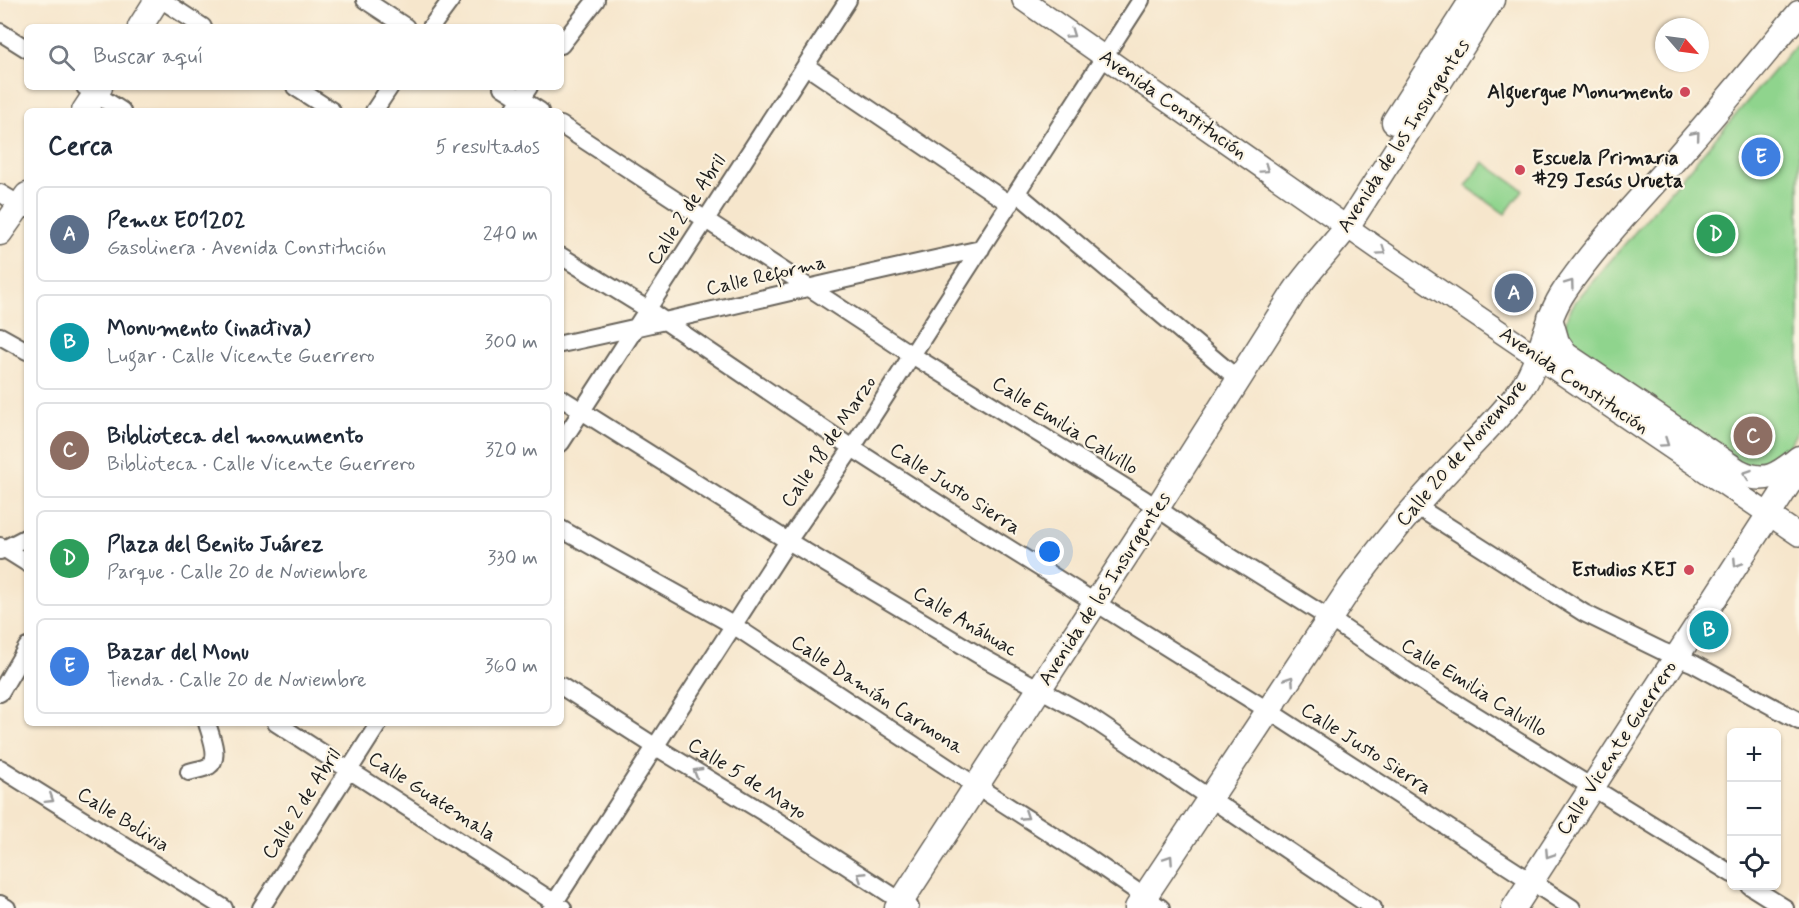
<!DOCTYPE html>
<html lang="es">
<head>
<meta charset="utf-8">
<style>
  :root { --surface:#fff; --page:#f6f6f7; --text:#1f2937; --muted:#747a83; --line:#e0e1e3; --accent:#111827 }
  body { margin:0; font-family:Mynerve,sans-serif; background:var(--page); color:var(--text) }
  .controls { position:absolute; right:18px; bottom:18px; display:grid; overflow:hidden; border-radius:9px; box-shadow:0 2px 4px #0004 }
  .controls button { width:54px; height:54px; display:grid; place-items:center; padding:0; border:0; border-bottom:2px solid var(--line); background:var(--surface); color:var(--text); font:30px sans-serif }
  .compass { position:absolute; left:1655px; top:18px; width:54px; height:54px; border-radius:50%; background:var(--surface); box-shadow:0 2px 4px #0004; rotate:118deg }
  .you { position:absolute; left:1050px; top:552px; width:21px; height:21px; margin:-15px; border:4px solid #fff; border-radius:50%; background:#1a73e8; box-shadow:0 0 0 9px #1a73e833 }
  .badge { display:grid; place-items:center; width:39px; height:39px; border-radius:50%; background:var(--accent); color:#fff; font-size:20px; font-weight:700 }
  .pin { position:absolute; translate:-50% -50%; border:3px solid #fff; box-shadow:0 2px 6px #0006 }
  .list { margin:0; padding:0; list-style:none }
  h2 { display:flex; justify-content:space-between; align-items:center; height:78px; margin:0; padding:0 24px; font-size:26px }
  h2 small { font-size:20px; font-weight:400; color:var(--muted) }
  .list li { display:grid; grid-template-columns:39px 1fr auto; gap:18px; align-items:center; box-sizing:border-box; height:96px; margin:0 12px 12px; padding:0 12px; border:2px solid var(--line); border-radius:9px }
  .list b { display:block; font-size:22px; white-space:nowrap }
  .list p { margin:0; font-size:20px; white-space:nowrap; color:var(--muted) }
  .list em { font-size:20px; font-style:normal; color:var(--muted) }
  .icon { flex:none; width:33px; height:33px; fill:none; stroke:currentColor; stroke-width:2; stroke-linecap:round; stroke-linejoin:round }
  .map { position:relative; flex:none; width:1799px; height:908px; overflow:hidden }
  .search { position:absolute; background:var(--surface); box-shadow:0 2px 4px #0004; left:24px; top:24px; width:540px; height:66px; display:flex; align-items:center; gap:15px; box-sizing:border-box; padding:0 21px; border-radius:9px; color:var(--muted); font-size:22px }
  .panel { position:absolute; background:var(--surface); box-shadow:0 2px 4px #0004; left:24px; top:108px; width:540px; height:618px; border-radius:9px }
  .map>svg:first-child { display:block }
</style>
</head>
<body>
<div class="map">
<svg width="1799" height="908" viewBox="0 0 1799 908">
  <rect width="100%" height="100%" fill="#fcf5e5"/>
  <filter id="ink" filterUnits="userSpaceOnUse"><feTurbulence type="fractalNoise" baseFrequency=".0167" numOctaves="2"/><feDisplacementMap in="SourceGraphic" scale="12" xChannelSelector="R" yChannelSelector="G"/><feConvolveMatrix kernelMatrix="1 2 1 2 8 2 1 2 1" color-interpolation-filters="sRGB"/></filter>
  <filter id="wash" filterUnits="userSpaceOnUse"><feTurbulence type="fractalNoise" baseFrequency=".008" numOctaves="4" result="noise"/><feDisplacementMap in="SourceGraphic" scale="24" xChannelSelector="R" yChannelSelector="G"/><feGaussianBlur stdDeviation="1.35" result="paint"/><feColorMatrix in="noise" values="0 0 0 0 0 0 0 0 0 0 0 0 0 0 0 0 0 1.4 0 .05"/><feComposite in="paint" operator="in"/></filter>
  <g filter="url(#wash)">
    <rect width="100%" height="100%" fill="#f6e6cc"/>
    <path fill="#8fd48d" stroke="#567854" stroke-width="1.5" d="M1799 41V429L1782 457 1770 467H1744L1570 343C1562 325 1565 318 1575 302Z
      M1483 162 1523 190 1505 214 1466 186Z"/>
  </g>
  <g filter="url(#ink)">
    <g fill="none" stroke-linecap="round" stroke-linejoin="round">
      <g stroke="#68635a" stroke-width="20">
        <path id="minor" d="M162 0 203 27
          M365 0 406 27
          M431 27 451 0
          M0 32 27 49
          M561 45 596 0
          M806 66 1010 204
          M85 87 122 111
          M295 87 332 111
          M502 87 540 111
          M374 111 390 87
          M513 111 529 87
          M561 125 912 355 1144 499 1199 537 1330 619 1435 690 1732 874
          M0 193 27 209
          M1017 193 1239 380
          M561 256 647 309 852 448 981 531 1269 711 1572 908
          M0 336 27 351
          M561 344C701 314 841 279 981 249
          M561 398 788 541 987 660 1085 714 1373 908
          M561 443 848 0
          M1416 506 1584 613 1662 651 1692 663 1799 721
          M561 529 733 625 964 778 1087 857 1161 908
          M0 546 27 563
          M0 551 27 537
          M561 686 656 747 771 817 910 907
          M0 693 27 647
          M276 723 563 908
          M0 768 224 908
          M189 772C195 770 204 769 209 766 221 758 210 734 207 723
          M1750 886 1785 908
          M0 904 7 908
          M261 908 379 723
          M551 908 788 541 852 448 1141 0"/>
      </g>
      <g stroke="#68635a" stroke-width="24">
        <path id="tertiary" d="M1023 0 1380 250 1799 535"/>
      </g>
      <g stroke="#68635a" stroke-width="27">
        <path id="secondary" d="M140 27 157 0
          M84 111 100 87
          M1394 122 1472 0
          M0 233 27 195
          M1550 318 1557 342 1566 355 1738 471C1765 485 1778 475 1799 458
          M897 908 1157 508 1295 291C1311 268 1330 249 1347 227L1492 0
          M1137 908 1350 588C1382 544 1417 503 1455 463 1476 440 1499 418 1519 392 1542 362 1543 322 1565 290 1600 239 1645 195 1685 148 1724 104 1761 58 1799 13
          M1514 908 1799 468"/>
      </g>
      <use href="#minor" stroke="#fff" stroke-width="16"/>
      <use href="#tertiary" stroke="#fff" stroke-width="21"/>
      <use href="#secondary" stroke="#fff" stroke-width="24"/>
    </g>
    <defs><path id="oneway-chevron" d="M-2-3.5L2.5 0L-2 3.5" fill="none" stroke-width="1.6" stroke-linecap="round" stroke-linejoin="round" transform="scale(1.5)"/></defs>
    <g stroke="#999">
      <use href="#oneway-chevron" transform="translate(1071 34) rotate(35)"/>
      <use href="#oneway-chevron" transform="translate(1696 135) rotate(-50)"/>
      <use href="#oneway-chevron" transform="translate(1265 169) rotate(35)"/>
      <use href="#oneway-chevron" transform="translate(1382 251) rotate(34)"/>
      <use href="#oneway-chevron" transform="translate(1570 284) rotate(-54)"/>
      <use href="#oneway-chevron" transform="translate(1665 443) rotate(34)"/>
      <use href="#oneway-chevron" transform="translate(1747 474) rotate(-161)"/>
      <use href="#oneway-chevron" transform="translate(1737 563) rotate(123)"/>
      <use href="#oneway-chevron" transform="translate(1290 680) rotate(-56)"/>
      <use href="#oneway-chevron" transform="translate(697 772) rotate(-149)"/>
      <use href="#oneway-chevron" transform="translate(50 799) rotate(32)"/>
      <use href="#oneway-chevron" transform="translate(1025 816) rotate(33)"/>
      <use href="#oneway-chevron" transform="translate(1549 854) rotate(123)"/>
      <use href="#oneway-chevron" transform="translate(1169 859) rotate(-56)"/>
      <use href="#oneway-chevron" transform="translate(861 876) rotate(-147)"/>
    </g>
  </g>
  <g fill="#d1495b" stroke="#fcf5e5" stroke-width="2">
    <circle cx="1685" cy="92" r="6"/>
    <circle cx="1520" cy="170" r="6"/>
    <circle cx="1689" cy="570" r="6"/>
  </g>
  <g text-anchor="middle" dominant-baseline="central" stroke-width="4.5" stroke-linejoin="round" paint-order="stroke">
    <g font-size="20" font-weight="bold" fill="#1c1c1c" stroke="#fcf5e5" text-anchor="end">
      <text x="1673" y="92">Alguergue Monumento</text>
      <text x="1532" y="158" text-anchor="start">Escuela Primaria<tspan x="1532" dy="23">#29 Jesús Urueta</tspan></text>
      <text x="1677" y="570">Estudios XEJ</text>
    </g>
    <g font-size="20" fill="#1c1c1c" stroke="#fcf5e5">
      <text transform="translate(1173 105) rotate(35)">Avenida Constitución</text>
      <text transform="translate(1404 136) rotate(-57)">Avenida de los Insurgentes</text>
      <text transform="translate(687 210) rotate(-57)">Calle 2 de Abril</text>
      <text transform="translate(766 276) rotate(-13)">Calle Reforma</text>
      <text transform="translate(1574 381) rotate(34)">Avenida Constitución</text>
      <text transform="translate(1065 426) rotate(32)">Calle Emilia Calvillo</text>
      <text transform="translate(829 442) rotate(-56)">Calle 18 de Marzo</text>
      <text transform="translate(1462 453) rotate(-49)">Calle 20 de Noviembre</text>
      <text transform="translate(955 489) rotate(33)">Calle Justo Sierra</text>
      <text transform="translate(1105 589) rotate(-57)">Avenida de los Insurgentes</text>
      <text transform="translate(965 622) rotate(31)">Calle Anáhuac</text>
      <text transform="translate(1474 688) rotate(32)">Calle Emilia Calvillo</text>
      <text transform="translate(877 695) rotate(33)">Calle Damián Carmona</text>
      <text transform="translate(1617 748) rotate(-57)">Calle Vicente Guerrero</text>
      <text transform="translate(1366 749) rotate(33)">Calle Justo Sierra</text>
      <text transform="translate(747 779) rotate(32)">Calle 5 de Mayo</text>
      <text transform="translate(432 797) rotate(33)">Calle Guatemala</text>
      <text transform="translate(302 804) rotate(-57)">Calle 2 de Abril</text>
      <text transform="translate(123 820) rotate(32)">Calle Bolivia</text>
    </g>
  </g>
</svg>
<div class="controls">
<button>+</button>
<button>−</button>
<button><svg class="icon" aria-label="locate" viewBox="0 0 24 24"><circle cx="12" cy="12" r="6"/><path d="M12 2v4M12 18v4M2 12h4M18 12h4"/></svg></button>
</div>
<svg class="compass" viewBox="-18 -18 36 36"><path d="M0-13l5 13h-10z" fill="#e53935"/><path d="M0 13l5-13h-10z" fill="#747a83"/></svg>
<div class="you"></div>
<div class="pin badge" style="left:1514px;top:293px;background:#5c6f8a">A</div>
<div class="pin badge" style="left:1709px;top:630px;background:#0f9aa8">B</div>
<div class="pin badge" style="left:1753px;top:436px;background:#8d6e63">C</div>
<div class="pin badge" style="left:1716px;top:234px;background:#2e9e5b">D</div>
<div class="pin badge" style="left:1761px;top:157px;background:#3f7fe0">E</div>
<div class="search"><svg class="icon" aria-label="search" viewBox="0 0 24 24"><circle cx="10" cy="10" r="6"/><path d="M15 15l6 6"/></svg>Buscar aquí</div>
<section class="panel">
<h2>Cerca<small>5 resultados</small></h2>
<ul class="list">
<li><span class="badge" style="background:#5c6f8a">A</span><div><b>Pemex E01202</b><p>Gasolinera · Avenida Constitución</p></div><em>240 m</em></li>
<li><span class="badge" style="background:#0f9aa8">B</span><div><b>Monumento (inactiva)</b><p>Lugar · Calle Vicente Guerrero</p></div><em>300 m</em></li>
<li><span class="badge" style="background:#8d6e63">C</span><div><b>Biblioteca del monumento</b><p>Biblioteca · Calle Vicente Guerrero</p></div><em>320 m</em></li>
<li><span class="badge" style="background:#2e9e5b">D</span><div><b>Plaza del Benito Juárez</b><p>Parque · Calle 20 de Noviembre</p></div><em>330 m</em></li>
<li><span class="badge" style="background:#3f7fe0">E</span><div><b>Bazar del Monu</b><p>Tienda · Calle 20 de Noviembre</p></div><em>360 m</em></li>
</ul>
</section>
</div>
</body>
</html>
